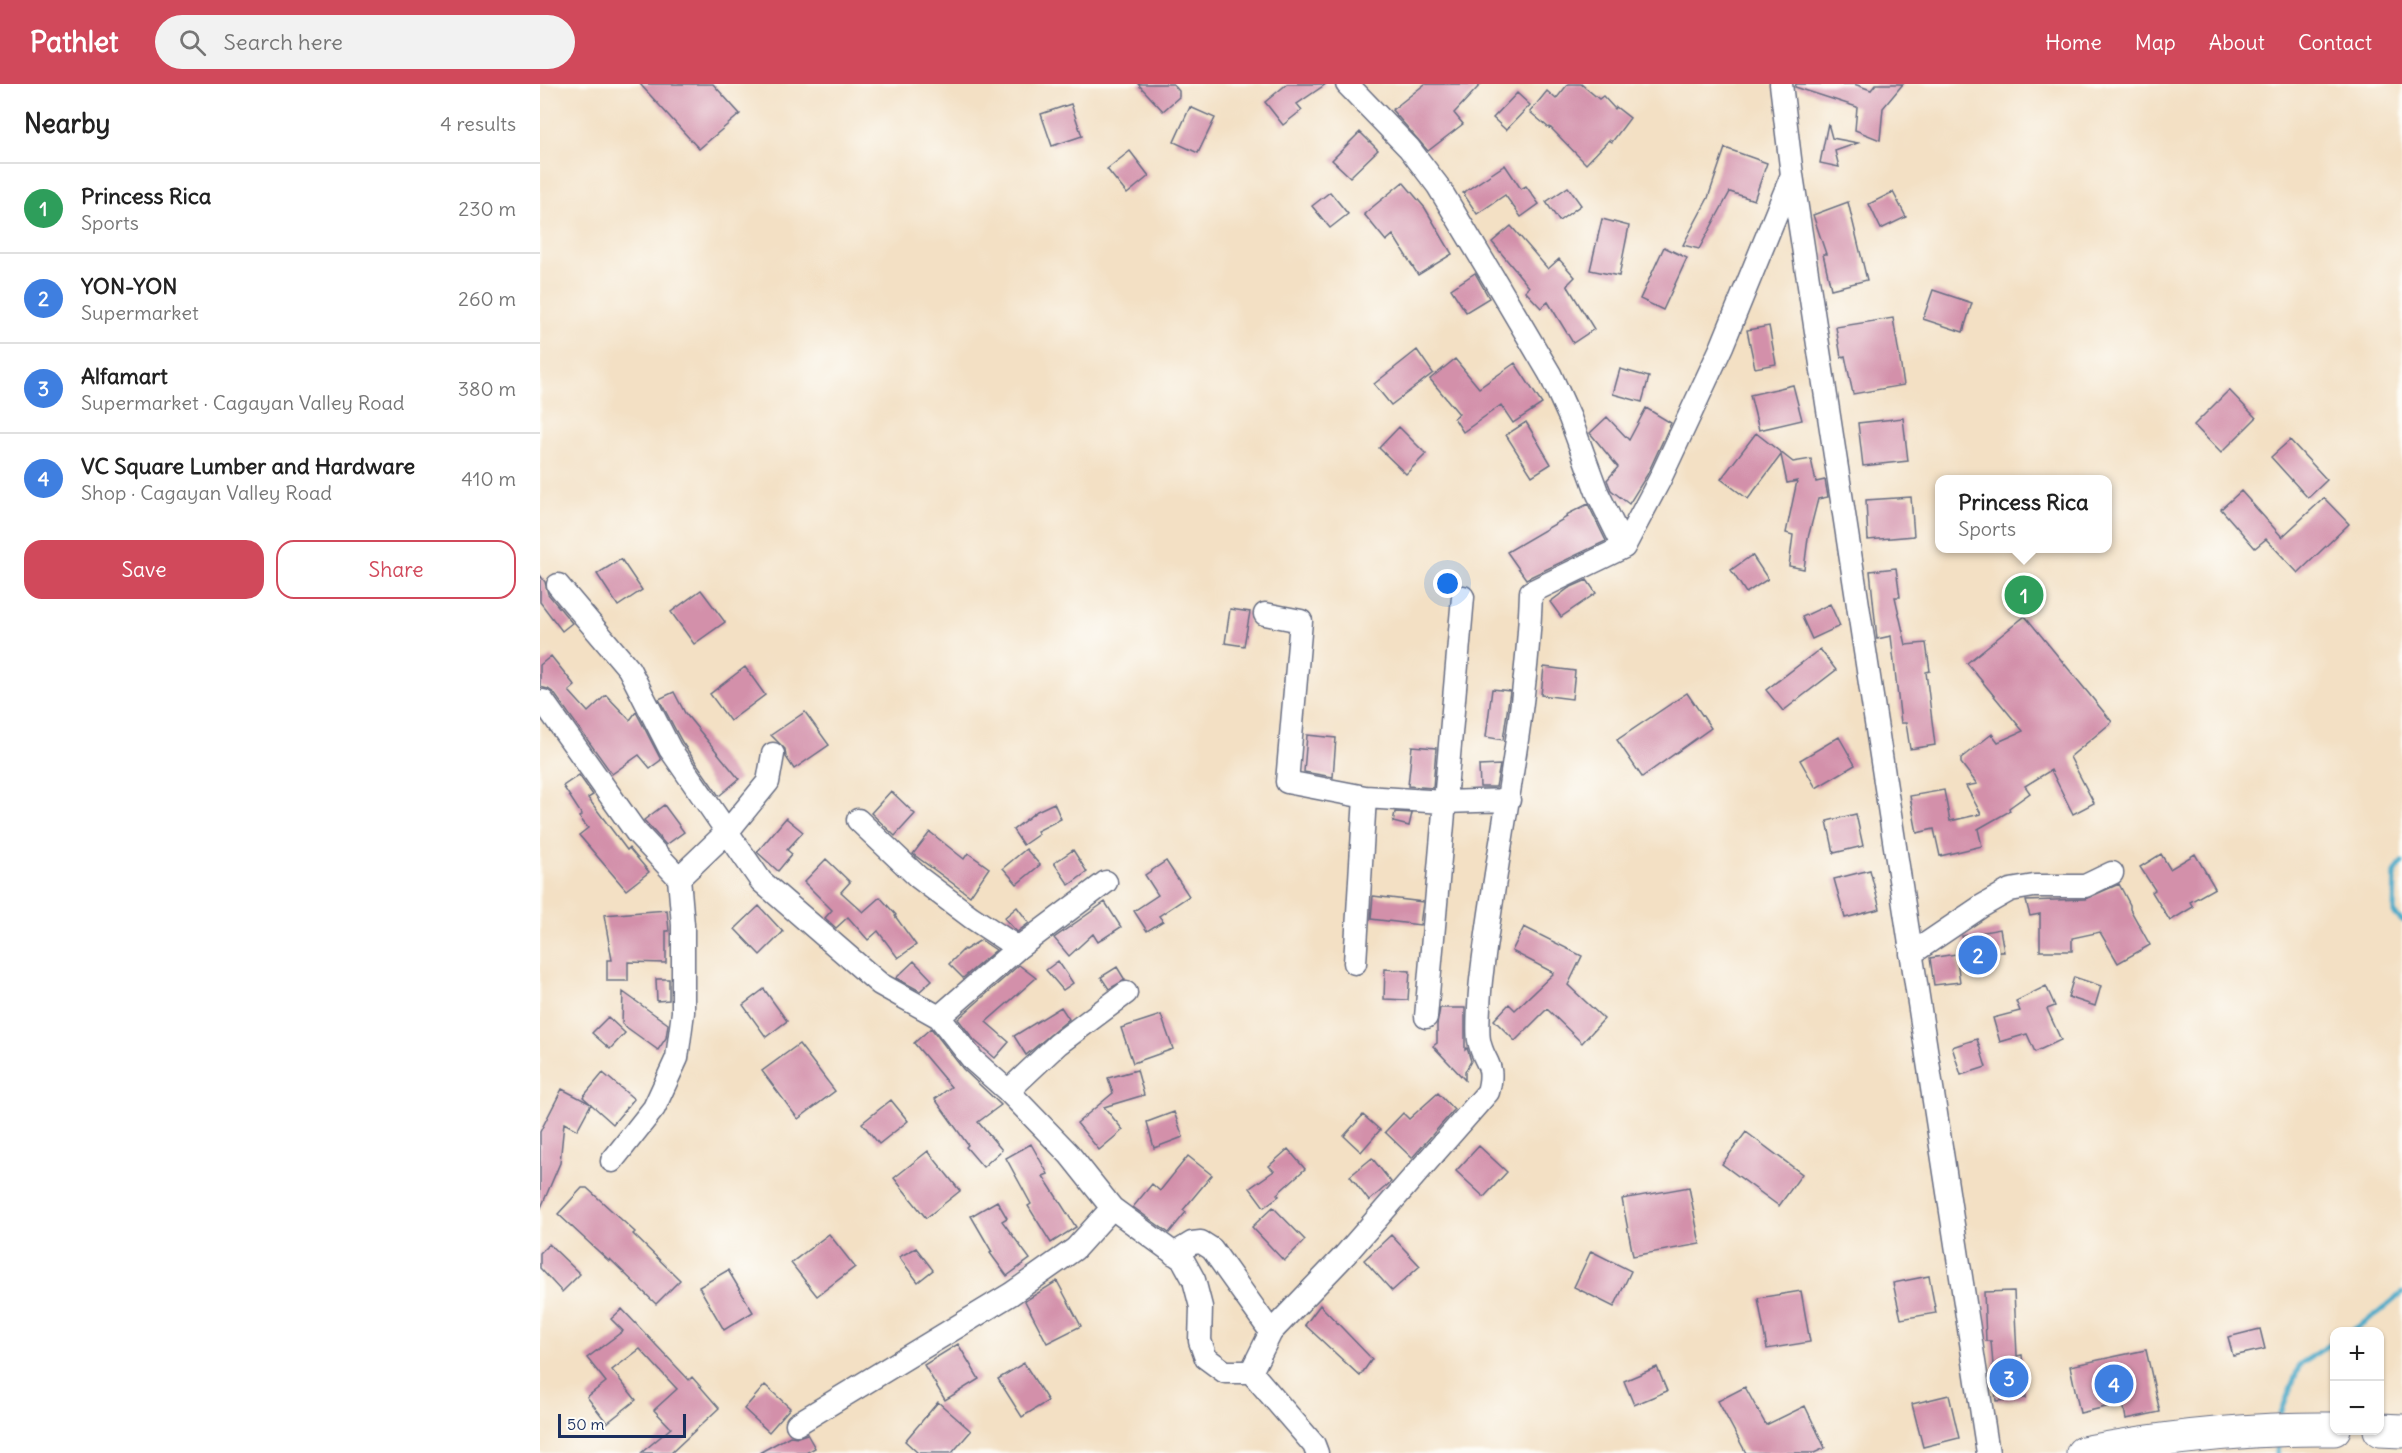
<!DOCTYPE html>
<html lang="en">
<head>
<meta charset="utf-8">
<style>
  :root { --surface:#fff; --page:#f2f2f2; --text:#222; --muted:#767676; --line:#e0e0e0; --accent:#d1495b }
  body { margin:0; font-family:Delius,sans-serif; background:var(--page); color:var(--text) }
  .controls { position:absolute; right:18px; bottom:18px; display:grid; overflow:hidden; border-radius:12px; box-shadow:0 2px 4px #0004 }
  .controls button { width:54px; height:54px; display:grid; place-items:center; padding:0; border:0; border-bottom:2px solid var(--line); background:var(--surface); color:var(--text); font:30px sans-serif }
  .scale { position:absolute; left:18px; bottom:15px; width:128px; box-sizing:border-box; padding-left:6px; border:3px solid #1b2f5e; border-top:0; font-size:16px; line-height:21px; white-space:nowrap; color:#1b2f5e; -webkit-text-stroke:4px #fdfcf7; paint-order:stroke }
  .you { position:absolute; left:908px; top:500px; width:21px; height:21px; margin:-15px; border:4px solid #fff; border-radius:50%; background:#1a73e8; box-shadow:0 0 0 9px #1a73e833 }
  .badge { display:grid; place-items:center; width:39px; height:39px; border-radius:50%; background:var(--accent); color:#fff; font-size:20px; font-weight:700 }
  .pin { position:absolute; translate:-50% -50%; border:3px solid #fff; box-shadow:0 2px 6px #0006 }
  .popup { position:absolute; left:1395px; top:391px; width:177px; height:78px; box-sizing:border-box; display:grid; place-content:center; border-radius:12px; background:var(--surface); filter:drop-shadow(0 2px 4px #0005); font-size:20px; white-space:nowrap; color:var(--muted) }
  .popup b { font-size:22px; color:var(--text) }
  .popup::after { content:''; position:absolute; left:50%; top:100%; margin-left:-12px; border:12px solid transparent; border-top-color:var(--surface) }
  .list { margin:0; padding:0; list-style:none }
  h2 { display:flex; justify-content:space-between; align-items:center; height:78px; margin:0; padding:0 24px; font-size:26px }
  h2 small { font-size:20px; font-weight:400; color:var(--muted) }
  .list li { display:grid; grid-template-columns:39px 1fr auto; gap:18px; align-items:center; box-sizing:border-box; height:90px; padding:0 24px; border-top:2px solid var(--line) }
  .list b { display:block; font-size:22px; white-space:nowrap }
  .list p { margin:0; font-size:20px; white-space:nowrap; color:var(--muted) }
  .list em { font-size:20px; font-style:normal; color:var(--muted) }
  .actions { display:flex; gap:12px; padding:18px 24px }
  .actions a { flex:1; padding:14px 0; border:2px solid var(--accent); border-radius:18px; text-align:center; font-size:21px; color:var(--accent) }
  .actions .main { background:var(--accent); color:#fff }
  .icon { flex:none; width:33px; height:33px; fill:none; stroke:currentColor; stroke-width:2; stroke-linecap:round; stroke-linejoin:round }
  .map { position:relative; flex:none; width:1862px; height:1369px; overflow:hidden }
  header { display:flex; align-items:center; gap:36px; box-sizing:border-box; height:84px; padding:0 30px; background:var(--accent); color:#fff }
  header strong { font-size:28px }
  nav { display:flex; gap:33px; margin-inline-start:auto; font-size:21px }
  .search { width:420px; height:54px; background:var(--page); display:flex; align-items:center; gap:15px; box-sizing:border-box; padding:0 21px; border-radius:33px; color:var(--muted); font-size:22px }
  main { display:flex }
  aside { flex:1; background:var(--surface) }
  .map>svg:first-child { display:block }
</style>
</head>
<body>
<header>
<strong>Pathlet</strong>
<div class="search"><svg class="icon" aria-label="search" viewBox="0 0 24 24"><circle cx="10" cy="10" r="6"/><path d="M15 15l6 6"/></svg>Search here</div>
<nav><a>Home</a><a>Map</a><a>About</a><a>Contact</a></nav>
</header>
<main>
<aside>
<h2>Nearby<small>4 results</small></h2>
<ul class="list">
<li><span class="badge" style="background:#2e9e5b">1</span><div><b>Princess Rica</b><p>Sports</p></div><em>230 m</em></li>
<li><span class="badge" style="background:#3f7fe0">2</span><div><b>YON-YON</b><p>Supermarket</p></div><em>260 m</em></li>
<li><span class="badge" style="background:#3f7fe0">3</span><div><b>Alfamart</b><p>Supermarket · Cagayan Valley Road</p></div><em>380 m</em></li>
<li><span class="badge" style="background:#3f7fe0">4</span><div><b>VC Square Lumber and Hardware</b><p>Shop · Cagayan Valley Road</p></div><em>410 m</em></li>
</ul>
<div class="actions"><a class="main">Save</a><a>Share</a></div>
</aside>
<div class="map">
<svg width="1862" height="1369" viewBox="0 0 1862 1369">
  <rect width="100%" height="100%" fill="#fdfcf7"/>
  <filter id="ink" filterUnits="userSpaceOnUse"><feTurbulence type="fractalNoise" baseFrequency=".0167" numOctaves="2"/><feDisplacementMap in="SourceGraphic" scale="12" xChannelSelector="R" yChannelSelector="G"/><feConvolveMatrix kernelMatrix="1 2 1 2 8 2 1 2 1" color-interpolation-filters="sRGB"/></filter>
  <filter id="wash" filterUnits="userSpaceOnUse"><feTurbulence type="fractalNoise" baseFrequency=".008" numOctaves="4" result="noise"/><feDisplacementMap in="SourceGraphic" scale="24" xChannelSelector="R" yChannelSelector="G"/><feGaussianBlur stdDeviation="1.35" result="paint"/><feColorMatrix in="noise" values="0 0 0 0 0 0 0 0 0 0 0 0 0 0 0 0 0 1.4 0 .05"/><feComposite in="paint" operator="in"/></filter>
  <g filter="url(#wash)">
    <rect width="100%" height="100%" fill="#f3e0c4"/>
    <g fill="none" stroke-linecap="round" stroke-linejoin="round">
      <path stroke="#4aaac9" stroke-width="5" d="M1862 778 1855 789 1854 829 1862 837
        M1810 1248 1838 1229 1862 1209
        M1741 1329 1760 1280 1794 1258
        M1737 1369 1738 1358"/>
    </g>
    <g id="blocks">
      <path fill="#d390aa" d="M100 0H173L200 30 159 65Z
        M598 0H633L639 7V13L623 27Z
        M747 0H786L757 20 762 26 743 41 725 18Z
        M885 0H941L914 29 923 40 888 67 852 26Z
        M1028 0H1041L1059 15 1063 12 1075 25 1076 23 1090 34 1072 58 1069 56 1046 80 1010 43 1009 44 990 28 1007 7 1016 15Z
        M1256 0H1314L1331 6 1336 0H1363L1343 24 1340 56 1315 46 1317 23 1255 3Z
        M977 9 990 21 966 46 953 34Z
        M531 20 542 52 512 62 501 30Z
        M650 23 675 34 658 69 634 58Z
        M1288 39 1292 54 1318 59 1295 67 1299 83 1280 79Z
        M820 48 838 66 810 93 792 76Z
        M1185 64 1227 79 1214 116 1190 108 1159 165 1143 161 1168 114Z
        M590 67 609 92 587 110 567 85Z
        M965 81 981 105 986 102 999 120 981 133 965 111 937 130 923 109Z
        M863 98 885 124 912 170 878 191 853 151 846 157 824 130Z
        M1028 103 1041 121 1019 137 1006 118Z
        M790 108 808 130 790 144 772 122Z
        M1353 108 1366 133 1341 145 1329 120Z
        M1308 118 1327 196 1291 205 1283 170H1286L1273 131Z
        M1062 135 1089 142 1079 192 1050 186Z
        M971 142 1008 185 1019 175 1035 193 1027 201 1054 245 1033 259 1008 218 1001 224 985 207 989 203 952 158Z
        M1124 163 1147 174 1123 226 1100 215Z
        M935 189 949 214 926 228 911 205Z
        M1393 206 1432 219 1423 248 1383 235Z
        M1353 234 1364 301 1313 310 1305 272 1301 273 1296 243Z
        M1229 242 1236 280 1215 284 1207 246Z
        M877 266 893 289 851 321 834 300Z
        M915 275 939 304 975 279 1002 320 973 339 961 321 923 348 914 334 919 330 890 295Z
        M1080 285 1109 293 1102 318 1073 310Z
        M1253 301 1262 336 1219 346 1210 311Z
        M1689 306 1716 334 1681 369 1654 341Z
        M1106 324 1131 339 1107 391 1089 420 1071 406 1067 396 1078 383 1050 349 1067 333 1089 356Z
        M1363 334 1368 377 1323 382 1318 339Z
        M986 338 1011 380 992 392 966 351Z
        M859 343 886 370 866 390 839 364Z
        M1216 349 1253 378 1271 375 1276 398 1285 396 1288 413 1278 415 1268 454 1264 485 1249 482 1253 451 1246 449 1257 397 1247 399 1241 371 1208 415 1181 395Z
        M1750 356 1787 396 1768 414 1731 373Z
        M1701 407 1742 453 1784 414 1809 440 1758 489 1726 455 1715 464 1681 425Z
        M1371 413 1374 452 1328 456 1326 416Z
        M1048 420 1066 457 986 495 967 468 1027 433 1026 431Z
        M1212 471 1228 495 1206 509 1191 486Z
        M81 475 102 506 78 522 57 490Z
        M1356 484 1360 513H1355L1366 561 1386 559 1390 587 1386 588 1395 661 1370 665 1366 639H1361L1351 552 1337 555 1330 487Z
        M0 491 5 498 8 510 32 539 22 547 0 518Z
        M1047 496 1056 509 1021 533 1010 518 1029 504Z
        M161 506 185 538 154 560 131 528Z
        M1290 520 1300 542 1272 555 1262 533Z
        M690 525 710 528 704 562 685 559Z
        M1485 532 1572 638 1530 673 1554 719 1533 730 1511 686 1485 702 1490 709 1469 724 1470 727 1438 745 1442 762 1400 772 1394 745 1377 749 1370 712 1404 706 1410 737 1441 730 1426 702 1437 700 1421 679V674L1452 650 1458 658 1483 647 1427 579Z
        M1280 565 1296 586 1243 627 1226 606Z
        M11 572 35 602 29 607 48 628 66 611 90 636 96 628 121 676 110 684 99 671 72 690 14 609 8 605 0 603V581Z
        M205 583 225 611 190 637 170 610Z
        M1004 583 1035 587 1032 615 1001 611Z
        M952 605 970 607 963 656 946 653Z
        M134 608 145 629 199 695 179 712 142 658 119 615Z
        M1147 609 1171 644 1102 693 1077 656Z
        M265 628 289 661 254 685 246 673 245 665 231 651Z
        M767 651 796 654 793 693 764 688Z
        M1299 653 1315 681 1276 704 1260 676Z
        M872 662 896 664 893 704 868 702Z
        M960 681 956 703H940L939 682Z
        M39 691 53 711 48 714 87 766 89 764 109 788 86 806 39 751 48 744 39 733 42 731 23 702Z
        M351 707 375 730 355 752 331 729Z
        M514 719 521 735 497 747 499 750 483 761 473 746 497 727Z
        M124 721 144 748 126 761 104 736Z
        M855 728 872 729 869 742 853 738Z
        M1316 730 1323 762 1294 769 1287 737Z
        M246 734 263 748 247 766 252 770 238 787 217 768Z
        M390 748 424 775 428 769 449 784 430 812 373 770Z
        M486 765 500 781 477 800 463 784Z
        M533 766 547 788 529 801 514 779Z
        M1621 770 1630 785 1655 770 1675 804 1650 818 1653 823 1630 837 1612 808 1615 806 1600 783Z
        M286 775 310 798 301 808 323 828 340 813 356 831 355 832 376 861 358 874 338 847 328 856 308 833 296 844 285 834 292 826 264 798Z
        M626 777 649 812 619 832 623 837 607 847 594 827 618 811 605 791Z
        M1330 786 1340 825 1305 834 1294 795Z
        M1579 800 1590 821V825L1610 861 1578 879 1560 848 1532 854V867H1500V830L1490 832 1486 817 1545 815Z
        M833 812 883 818 880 841 831 835Z
        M565 818 581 843 558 858 553 850 529 872 514 854Z
        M219 822 243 848 220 871 195 845Z
        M477 823 489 839 477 848 464 834Z
        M127 826 129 847H126V879L88 878V897H67V876H72L64 831Z
        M984 843 1042 872 1028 901 1064 935 1042 959 1007 925 975 957 954 936 969 920 975 926 1014 889 972 867Z
        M1460 845 1464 868H1446L1444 876 1428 880 1422 852Z
        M441 856 456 866 423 894 409 880 424 865 425 866Z
        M1416 870 1420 898 1394 901 1390 874Z
        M374 877 392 896 380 907 356 894Z
        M518 877 533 899 523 906 506 886Z
        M479 881 496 894 446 938 469 958 455 974 434 956 418 935Z
        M577 883 585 896 569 905 561 893Z
        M845 885 870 887 868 916 844 915Z
        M1534 893 1561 902 1555 922 1528 913Z
        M116 895H129V916L117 917Z
        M1506 902 1515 922 1507 925 1521 956 1495 968 1487 950 1460 958 1453 934 1480 927 1476 917Z
        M224 905 247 937 226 953 203 921Z
        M83 908 128 940 126 954 118 966 82 940Z
        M521 923 529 935 486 971 474 952Z
        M900 924H925V966L927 964 931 977 925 988V996L893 962 897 959V941Z
        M621 931 633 965 593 979 581 944Z
        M68 933 85 949 70 965 52 949Z
        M391 944 423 985 461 1021 438 1038 462 1066 443 1083 426 1063 428 1061 395 1015 411 1003 374 959Z
        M1437 955 1446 983 1421 991 1412 963Z
        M259 960 295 1007 258 1035 222 987Z
        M597 986 604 1011 564 1023 583 1046 559 1066 537 1039 573 1009 568 994Z
        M63 989 94 1015 73 1040 43 1013Z
        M22 1005 51 1020 37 1046 24 1039 20 1079 0 1126V1048Z
        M898 1009 914 1026 872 1074 845 1048 863 1029 869 1035Z
        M351 1016 368 1037 339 1060 322 1039Z
        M634 1028 643 1053 614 1064 607 1038Z
        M823 1031 840 1046 821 1068 804 1052Z
        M1206 1048 1262 1090 1239 1122 1182 1080Z
        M491 1060 508 1090 503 1092 536 1143 511 1159 488 1122 491 1120 466 1074Z
        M939 1062 967 1088 944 1113 916 1087Z
        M748 1065 765 1085 737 1110 739 1112 724 1123 710 1104 734 1087 729 1082Z
        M388 1067 420 1107 386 1134 354 1094Z
        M648 1072 672 1091 643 1126 646 1128 629 1149 593 1123 612 1100 620 1107Z
        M832 1074 851 1098 829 1117 810 1092Z
        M1149 1103 1160 1160 1093 1172 1082 1115Z
        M42 1104H47L95 1148 93 1150 140 1196 116 1220 70 1175 69 1177 18 1130Z
        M457 1117 467 1134 462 1137 490 1175 467 1192 450 1169 452 1168 431 1132Z
        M733 1123 765 1156 744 1177 712 1143Z
        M289 1150 315 1183 277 1212 251 1179Z
        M851 1151 880 1182 852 1207 824 1176Z
        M9 1160 40 1190 22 1208 0 1184V1169Z
        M376 1164 393 1186 378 1198 359 1173Z
        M1051 1167 1091 1187 1074 1223 1034 1203Z
        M188 1186 213 1228 184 1246 159 1203Z
        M1389 1192 1396 1229 1361 1235 1353 1199Z
        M517 1197 541 1242 507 1259 485 1217Z
        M1261 1207 1270 1258 1227 1265 1218 1214Z
        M1474 1207 1477 1272 1482 1271 1486 1314 1456 1317 1451 1257H1446L1444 1208Z
        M780 1221 832 1275 820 1292 765 1241Z
        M82 1225 149 1296 152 1293 179 1324 131 1369H101L131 1344 114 1326 137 1305 100 1265 72 1286 96 1316 67 1339 47 1313 66 1298 47 1274 83 1247 71 1235Z
        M1720 1245 1725 1265 1693 1272 1688 1253Z
        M418 1260 439 1295 405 1316 384 1281Z
        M1606 1266 1620 1328 1586 1335 1583 1319 1540 1329 1530 1282Z
        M484 1279 508 1317 482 1333 458 1295Z
        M1117 1283 1127 1307 1094 1321 1084 1297Z
        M225 1301 250 1324 229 1348 204 1325Z
        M1205 1303 1226 1341 1265 1322 1285 1364 1274 1369H1206L1178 1317Z
        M1409 1311 1419 1354 1383 1363 1372 1320Z
        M398 1318 431 1347 412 1369H378L365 1357Z
        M267 1350 275 1364 266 1369H219L250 1352 258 1353Z"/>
    </g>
  </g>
  <g filter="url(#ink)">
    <use href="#blocks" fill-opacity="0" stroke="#676d82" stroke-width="1.5"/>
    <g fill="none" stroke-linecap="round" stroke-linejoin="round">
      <g stroke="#676d82" stroke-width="25">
        <path id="minor" d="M807 0 869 64 898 102 957 200 1010 290 1030 334 1057 408 1084 463
          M1241 0 1252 91 1448 1369
          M18 501 89 585 130 665 221 797 340 900 399 933 433 976 468 1007 529 1070 572 1124 643 1176 654 1196 661 1223 660 1257 666 1274 685 1288H711
          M725 530 761 537 747 698 825 713 904 718 969 716
          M3 617 96 748 139 794
          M318 736 378 793 431 833 478 864
          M1371 870 1442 822 1470 806 1494 802H1545L1572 789
          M815 879 825 713
          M399 933 478 864 566 798
          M886 933 923 513
          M468 1007 518 960 586 909
          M72 1077 114 1024 137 974 143 928V841L139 794 188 747 228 698 233 670
          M634 1170 652 1159 661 1158 672 1165 731 1248
          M257 1340 471 1210 535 1165 572 1124
          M777 1369 774 1361 711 1288 731 1248 805 1171 948 1008C956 978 943 980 939 956 937 944 940 902 942 888 957 761 987 636 991 508L1084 463 1119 397 1182 262 1252 91"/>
      </g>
      <g stroke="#676d82" stroke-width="35">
        <path id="highway" d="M1840 1346 1862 1347
          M1543 1369C1626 1353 1710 1344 1794 1345"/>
      </g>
      <use href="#minor" stroke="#fff" stroke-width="22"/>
      <use href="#highway" stroke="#fff" stroke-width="33"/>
    </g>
  </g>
</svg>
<div class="controls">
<button>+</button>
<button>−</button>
</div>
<div class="scale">50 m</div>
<div class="you"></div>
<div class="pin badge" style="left:1484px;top:511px;background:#2e9e5b">1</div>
<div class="popup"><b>Princess Rica</b>Sports</div>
<div class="pin badge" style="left:1438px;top:871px;background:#3f7fe0">2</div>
<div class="pin badge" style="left:1469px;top:1294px;background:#3f7fe0">3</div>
<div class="pin badge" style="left:1574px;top:1300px;background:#3f7fe0">4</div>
</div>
</main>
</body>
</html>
